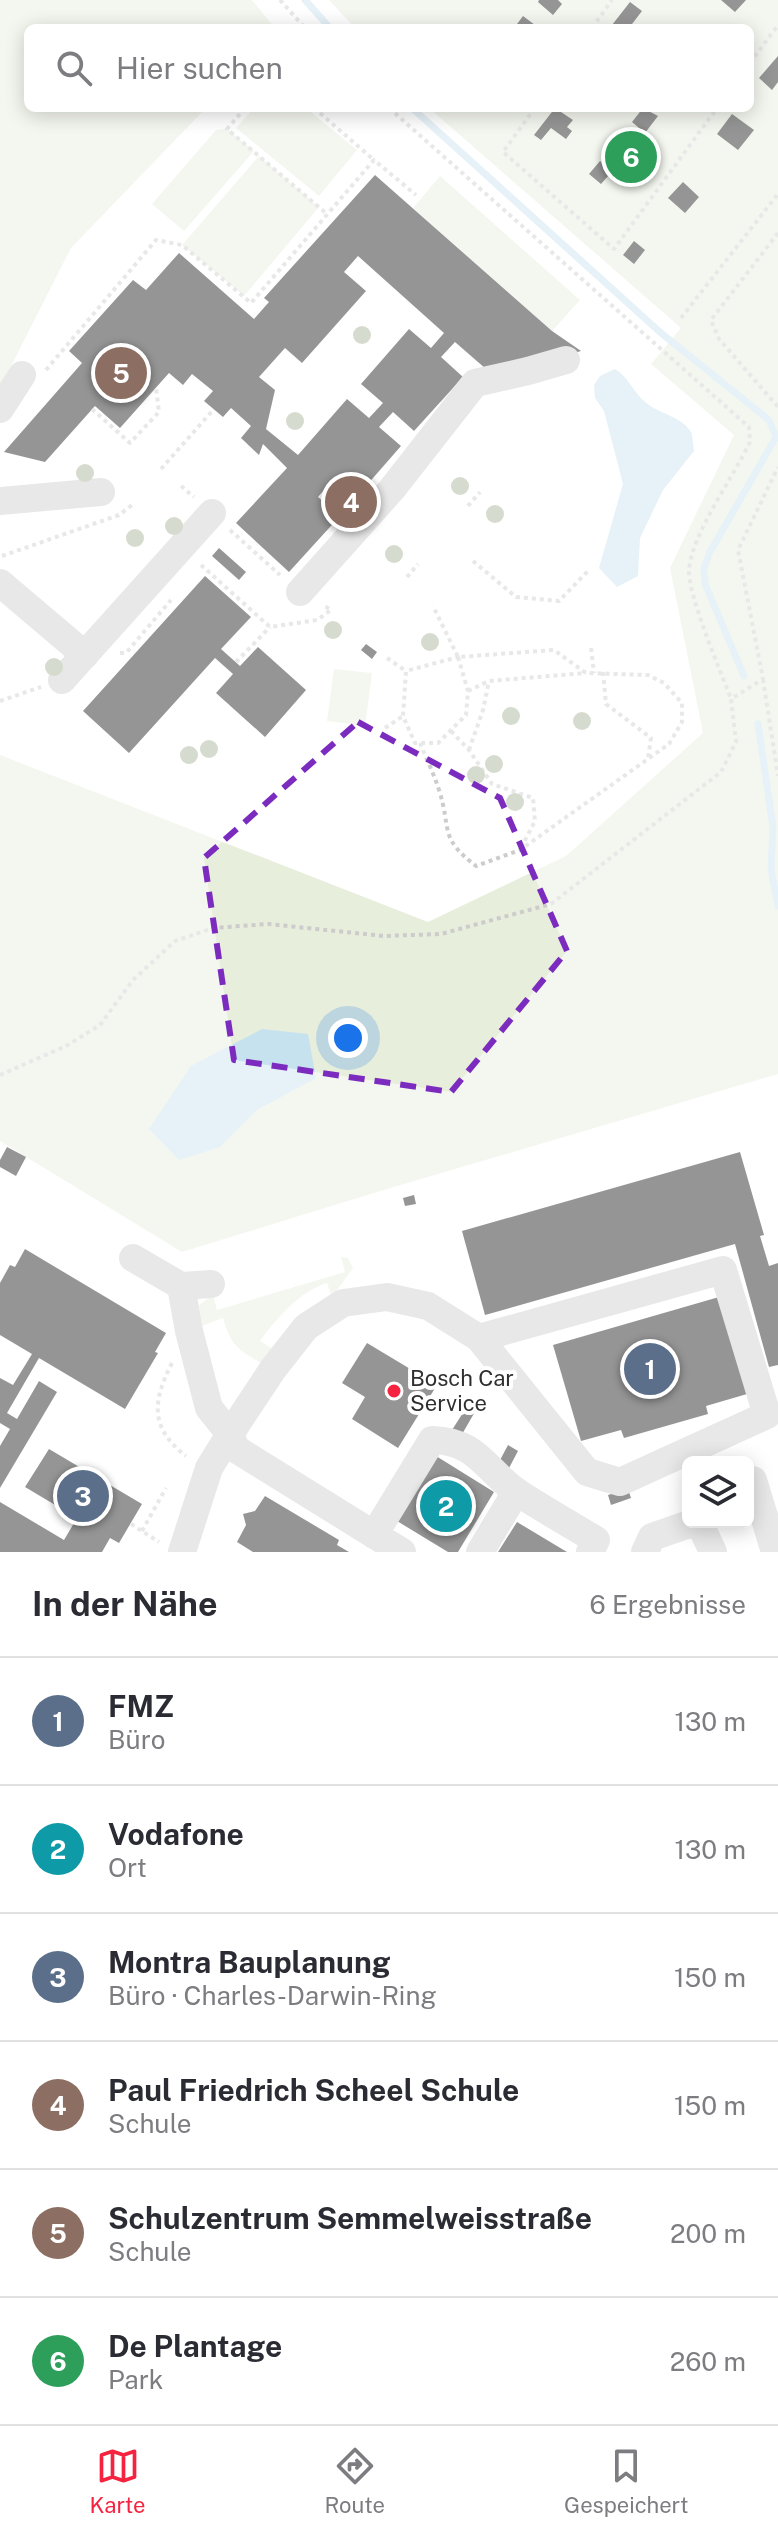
<!DOCTYPE html>
<html lang="de">
<head>
<meta charset="utf-8">
<style>
  :root { --surface:#fff; --page:#f2f2f3; --text:#2b2b33; --muted:#7c7c81; --line:#e1e1e2; --accent:#f5233f }
  body { margin:0; font-family:"Public Sans",sans-serif; background:var(--page); color:var(--text) }
  .controls { position:absolute; right:24px; bottom:24px; display:grid; overflow:hidden; border-radius:12px; box-shadow:0 4px 20px #0003 }
  .controls button { width:72px; height:72px; display:grid; place-items:center; padding:0; border:0; border-bottom:2px solid var(--line); background:var(--surface); color:var(--text); font:40px sans-serif }
  .you { position:absolute; left:348px; top:1038px; width:28px; height:28px; margin:-20px; border:6px solid #fff; border-radius:50%; background:#1a73e8; box-shadow:0 0 0 12px #1a73e833 }
  .badge { display:grid; place-items:center; width:52px; height:52px; border-radius:50%; background:var(--accent); color:#fff; font-size:26px; font-weight:700 }
  .pin { position:absolute; translate:-50% -50%; border:4px solid #fff; box-shadow:0 2px 8px #0006 }
  .list { margin:0; padding:0; list-style:none }
  h2 { display:flex; justify-content:space-between; align-items:center; height:104px; margin:0; padding:0 32px; font-size:34px }
  h2 small { font-size:26px; font-weight:400; color:var(--muted) }
  .list li { display:grid; grid-template-columns:52px 1fr auto; gap:24px; align-items:center; box-sizing:border-box; height:128px; padding:0 32px; border-top:2px solid var(--line) }
  .list b { display:block; font-size:30px; white-space:nowrap }
  .list p { margin:0; font-size:26px; white-space:nowrap; color:var(--muted) }
  .list em { font-size:26px; font-style:normal; color:var(--muted) }
  .icon { flex:none; width:44px; height:44px; fill:none; stroke:currentColor; stroke-width:2; stroke-linecap:round; stroke-linejoin:round }
  .map { position:relative; flex:none; width:778px; height:1552px; overflow:hidden }
  .search { position:absolute; background:var(--surface); box-shadow:0 4px 20px #0003; left:24px; right:24px; top:24px; height:88px; display:flex; align-items:center; gap:20px; box-sizing:border-box; padding:0 28px; border-radius:12px; color:var(--muted); font-size:30px }
  .sheet { height:872px; background:var(--surface) }
  nav { display:flex; justify-content:space-around; align-items:center; box-sizing:border-box; height:112px; border-top:2px solid var(--line); background:var(--surface); font-size:22px; color:var(--muted) }
  nav a { display:grid; justify-items:center; gap:4px }
  nav .on { color:var(--accent) }
  .map>svg:first-child { display:block }
</style>
</head>
<body>
<div class="map">
<svg width="778" height="1552" viewBox="0 0 778 1552">
  <rect width="100%" height="100%" fill="#fff"/>
  <path fill="#e7eedc" d="M0 0H252L275 28H28V108H206L71 248 5 378 0 383Z
    M329 0H778V1074L387 1189 182 1252 0 1141V755L428 922 566 856 703 733 670 568 734 435 651 364 681 328 429 108H750V28H355Z
    M254 108H306L357 150 319 196 236 128Z
    M227 129 254 151 184 231 152 204 216 130Z
    M259 156 319 207 244 296 182 245Z
    M440 176 580 300 552 331 413 208Z
    M334 669 372 673 365 726 327 721Z
    M341 1257 348 1258 353 1268 332 1297 327 1283C300 1291 276 1319 260 1341L276 1351 267 1367C241 1350 232 1350 223 1318L202 1326 199 1305 213 1295 217 1310 345 1272Z"/>
  <path fill="#c7e2ef" d="M615 369C630 378 634 395 649 405 662 414 683 418 691 432 693 437 693 446 694 451L663 490 640 538 638 576 617 587 599 568 623 484 604 411 595 398 594 385 600 376Z
    M262 1029 308 1034 316 1078 257 1110 220 1147 179 1160 149 1129 191 1066Z"/>
  <g fill="none" stroke-linecap="round" stroke-linejoin="round">
    <path stroke="#c7e2ef" stroke-width="7" d="M305 0 330 28
      M412 108 661 333 769 420 776 437 710 552 704 568 705 584 744 676
      M758 724 773 827 771 869 778 906"/>
  </g>
  <path fill="#161616" fill-rule="evenodd" d="M539 0H558L562 4 553 15 538 2Z
    M721 0H746L735 12Z
    M630 2 642 11 629 28H616L612 25Z
    M523 16 539 28H514Z
    M778 56V82L772 90 759 78Z
    M555 108 573 120 567 127 572 131 566 139 551 128 541 140 534 135Z
    M643 108 658 116 645 133 632 122Z
    M732 114 754 130 738 150 717 134Z
    M600 161 608 167 605 171 609 175 601 184 589 174Z
    M375 175 552 331 581 351 528 367 486 369 455 342 441 357 463 377 414 431 393 412 379 427 401 446 352 502 330 483 318 497 340 516 289 572 236 523 287 468 263 444 259 455 241 438 251 426 231 408 223 417 204 401 213 391 192 374 183 385 169 373 120 428 95 406 45 462 4 452 82 363 69 351 133 280 146 290 179 253 254 319 269 302 264 298ZM358 256 444 333 431 348 409 329 361 384 383 403 369 418 347 399 298 455 266 429 275 390 259 377 285 348 302 363 366 291 344 272Z
    M683 182 699 197 685 213 668 198Z
    M634 241 645 250 634 264 623 255Z
    M219 548 246 572 239 580 212 556Z
    M205 576 251 617 221 649 240 666 258 647 306 690 265 737 216 693 233 674 215 658 129 753 83 711Z
    M366 644 377 652 372 659 361 650Z
    M7 1147 26 1157 16 1176 0 1167V1160Z
    M740 1152 764 1235 760 1236 769 1266 778 1263V1365L769 1367 735 1244 485 1315 462 1231Z
    M414 1195 416 1204 405 1206 403 1198Z
    M25 1249 166 1333 155 1352 158 1353 125 1409 39 1358 7 1413 17 1419 39 1381 57 1392 0 1488V1446L10 1429 0 1423V1378L13 1385 32 1354 0 1335V1283L10 1265 15 1267Z
    M719 1297 747 1394 706 1406 708 1414 624 1438 621 1430 581 1441 553 1345Z
    M367 1343 437 1385 398 1448 352 1419 365 1397 342 1383Z
    M468 1405 476 1410 461 1436 452 1430Z
    M508 1445 518 1451 509 1468 499 1462Z
    M49 1449 142 1504 119 1543 110 1538 102 1552H0V1502L64 1540 77 1518 25 1487Z
    M436 1456 494 1492 458 1552H448L397 1521Z
    M628 1489 631 1498 611 1505 608 1495Z
    M265 1496 339 1540 337 1545 349 1552H253L237 1542 246 1525 243 1514 255 1511Z
    M517 1522 567 1552H498Z"/>
  <g fill="none" stroke-linecap="round" stroke-linejoin="round">
    <path stroke="#ccc" stroke-width="4" stroke-dasharray="4 4" stroke-linecap="butt" d="M280 0 305 28
      M592 28 612 0
      M750 63 778 25
      M245 108 227 129 327 214
      M314 108 374 160
      M389 108 749 427 750 442C733 478 692 533 689 570 688 596 721 672 731 699
      M535 108 503 152 614 249 717 108
      M778 233 711 320 719 339 778 407
      M681 318 778 194
      M46 370 156 240 182 245 251 303 374 160 416 195
      M92 409 130 443 159 412 156 388
      M161 469 214 409
      M181 486 194 497
      M468 506 480 492
      M230 530 280 575
      M2 556 119 515 132 505
      M473 561 516 597 559 601 588 571
      M201 565 270 627 317 620 331 610 323 605
      M407 577 418 564
      M591 648 594 673
      M120 653H126L171 600
      M458 657 468 691 466 715 438 743H415L403 716 406 671Z
      M387 658 406 671
      M236 662 270 627
      M603 672 606 704 651 738 648 759
      M763 679 778 776
      M468 691 489 681 586 673
      M0 701 41 687
      M385 728 403 716
      M451 731 469 750 492 784 533 798 535 821 521 848
      M420 743C426 758 434 774 439 790 452 830 438 837 476 866L520 850 669 744 682 722V703L664 683 648 675 586 673 554 650 458 657 433 606
      M469 750 483 710 489 681
      M0 1075 66 1046 100 1025 133 980 175 941 213 928 268 924 384 936 441 934 551 904 721 772 736 742 731 699 763 679 738 550 778 467
      M172 1363C152 1402 150 1428 186 1456
      M131 1524 159 1542
      M142 1531 166 1488"/>
    <path stroke="#ccc" stroke-width="28" d="M0 409 22 375
      M0 501 101 492
      M0 583 85 655
      M300 592 392 489 475 383 528 371 566 360
      M62 680 212 513
      M133 1258 181 1286 189 1331 209 1408 230 1434 236 1449 402 1552
      M181 1286 211 1284
      M753 1480 775 1552
      M699 1522 713 1552
      M374 1535 432 1440C479 1441 486 1472 520 1494 545 1510 571 1525 596 1540L590 1552
      M182 1552 209 1468 230 1434 273 1369 306 1327 343 1303 387 1297 428 1306 479 1338 587 1472 620 1482 767 1415 723 1270 479 1338
      M480 1552 516 1492
      M645 1552 652 1537 695 1522"/>
  </g>
  <g fill="#a2b092">
    <circle cx="362" cy="335" r="9"/>
    <circle cx="295" cy="421" r="9"/>
    <circle cx="85" cy="473" r="9"/>
    <circle cx="460" cy="486" r="9"/>
    <circle cx="495" cy="514" r="9"/>
    <circle cx="174" cy="526" r="9"/>
    <circle cx="135" cy="538" r="9"/>
    <circle cx="394" cy="554" r="9"/>
    <circle cx="333" cy="630" r="9"/>
    <circle cx="430" cy="642" r="9"/>
    <circle cx="54" cy="667" r="9"/>
    <circle cx="511" cy="716" r="9"/>
    <circle cx="582" cy="721" r="9"/>
    <circle cx="209" cy="749" r="9"/>
    <circle cx="189" cy="755" r="9"/>
    <circle cx="494" cy="764" r="9"/>
    <circle cx="476" cy="775" r="9"/>
    <circle cx="515" cy="802" r="9"/>
  </g>
  <path d="M0 0H778V1552H0ZM358 722 500 798 567 951 451 1092 234 1060 204 858Z" fill="#fff" fill-opacity=".55" fill-rule="evenodd"/>
  <path fill="none" stroke="#7b2cbf" stroke-width="6" stroke-dasharray="16 10" stroke-linejoin="round" d="M358 722 500 798 567 951 451 1092 234 1060 204 858Z"/>
  <circle fill="#f5233f" stroke="#fff" stroke-width="3" cx="394" cy="1391" r="8"/>
  <g text-anchor="middle" dominant-baseline="central" stroke-width="8" stroke-linejoin="round" paint-order="stroke">
    <g font-size="22" fill="#2f2f2f" stroke="#fff" text-anchor="start">
      <text x="410" y="1378">Bosch Car<tspan x="410" dy="25">Service</tspan></text>
    </g>
  </g>
</svg>
<div class="controls">
<button><svg class="icon" aria-label="layers" viewBox="0 0 24 24"><path d="M12 4l9 5-9 5-9-5zM3 14l9 5 9-5"/></svg></button>
</div>
<div class="you"></div>
<div class="pin badge" style="left:650px;top:1369px;background:#5c6f8a">1</div>
<div class="pin badge" style="left:446px;top:1506px;background:#0f9aa8">2</div>
<div class="pin badge" style="left:83px;top:1496px;background:#5c6f8a">3</div>
<div class="pin badge" style="left:351px;top:502px;background:#8d6e63">4</div>
<div class="pin badge" style="left:121px;top:373px;background:#8d6e63">5</div>
<div class="pin badge" style="left:631px;top:157px;background:#2e9e5b">6</div>
<div class="search"><svg class="icon" aria-label="search" viewBox="0 0 24 24"><circle cx="10" cy="10" r="6"/><path d="M15 15l6 6"/></svg>Hier suchen</div>
</div>
<section class="sheet">
<h2>In der Nähe<small>6 Ergebnisse</small></h2>
<ul class="list">
<li><span class="badge" style="background:#5c6f8a">1</span><div><b>FMZ</b><p>Büro</p></div><em>130 m</em></li>
<li><span class="badge" style="background:#0f9aa8">2</span><div><b>Vodafone</b><p>Ort</p></div><em>130 m</em></li>
<li><span class="badge" style="background:#5c6f8a">3</span><div><b>Montra Bauplanung</b><p>Büro · Charles-Darwin-Ring</p></div><em>150 m</em></li>
<li><span class="badge" style="background:#8d6e63">4</span><div><b>Paul Friedrich Scheel Schule</b><p>Schule</p></div><em>150 m</em></li>
<li><span class="badge" style="background:#8d6e63">5</span><div><b>Schulzentrum Semmelweisstraße</b><p>Schule</p></div><em>200 m</em></li>
<li><span class="badge" style="background:#2e9e5b">6</span><div><b>De Plantage</b><p>Park</p></div><em>260 m</em></li>
</ul>
</section>
<nav>
<a class="on"><svg class="icon" aria-label="map" viewBox="0 0 24 24"><path d="M3 6l6-2 6 2 6-2v14l-6 2-6-2-6 2zM9 4v14M15 6v14"/></svg>Karte</a>
<a><svg class="icon" aria-label="directions" viewBox="0 0 24 24"><path d="M12 3l9 9-9 9-9-9zM9 14v-3h6M13 9l2 2-2 2"/></svg>Route</a>
<a><svg class="icon" aria-label="saved" viewBox="0 0 24 24"><path d="M7 4h10v16l-5-4-5 4z"/></svg>Gespeichert</a>
</nav>
</body>
</html>
